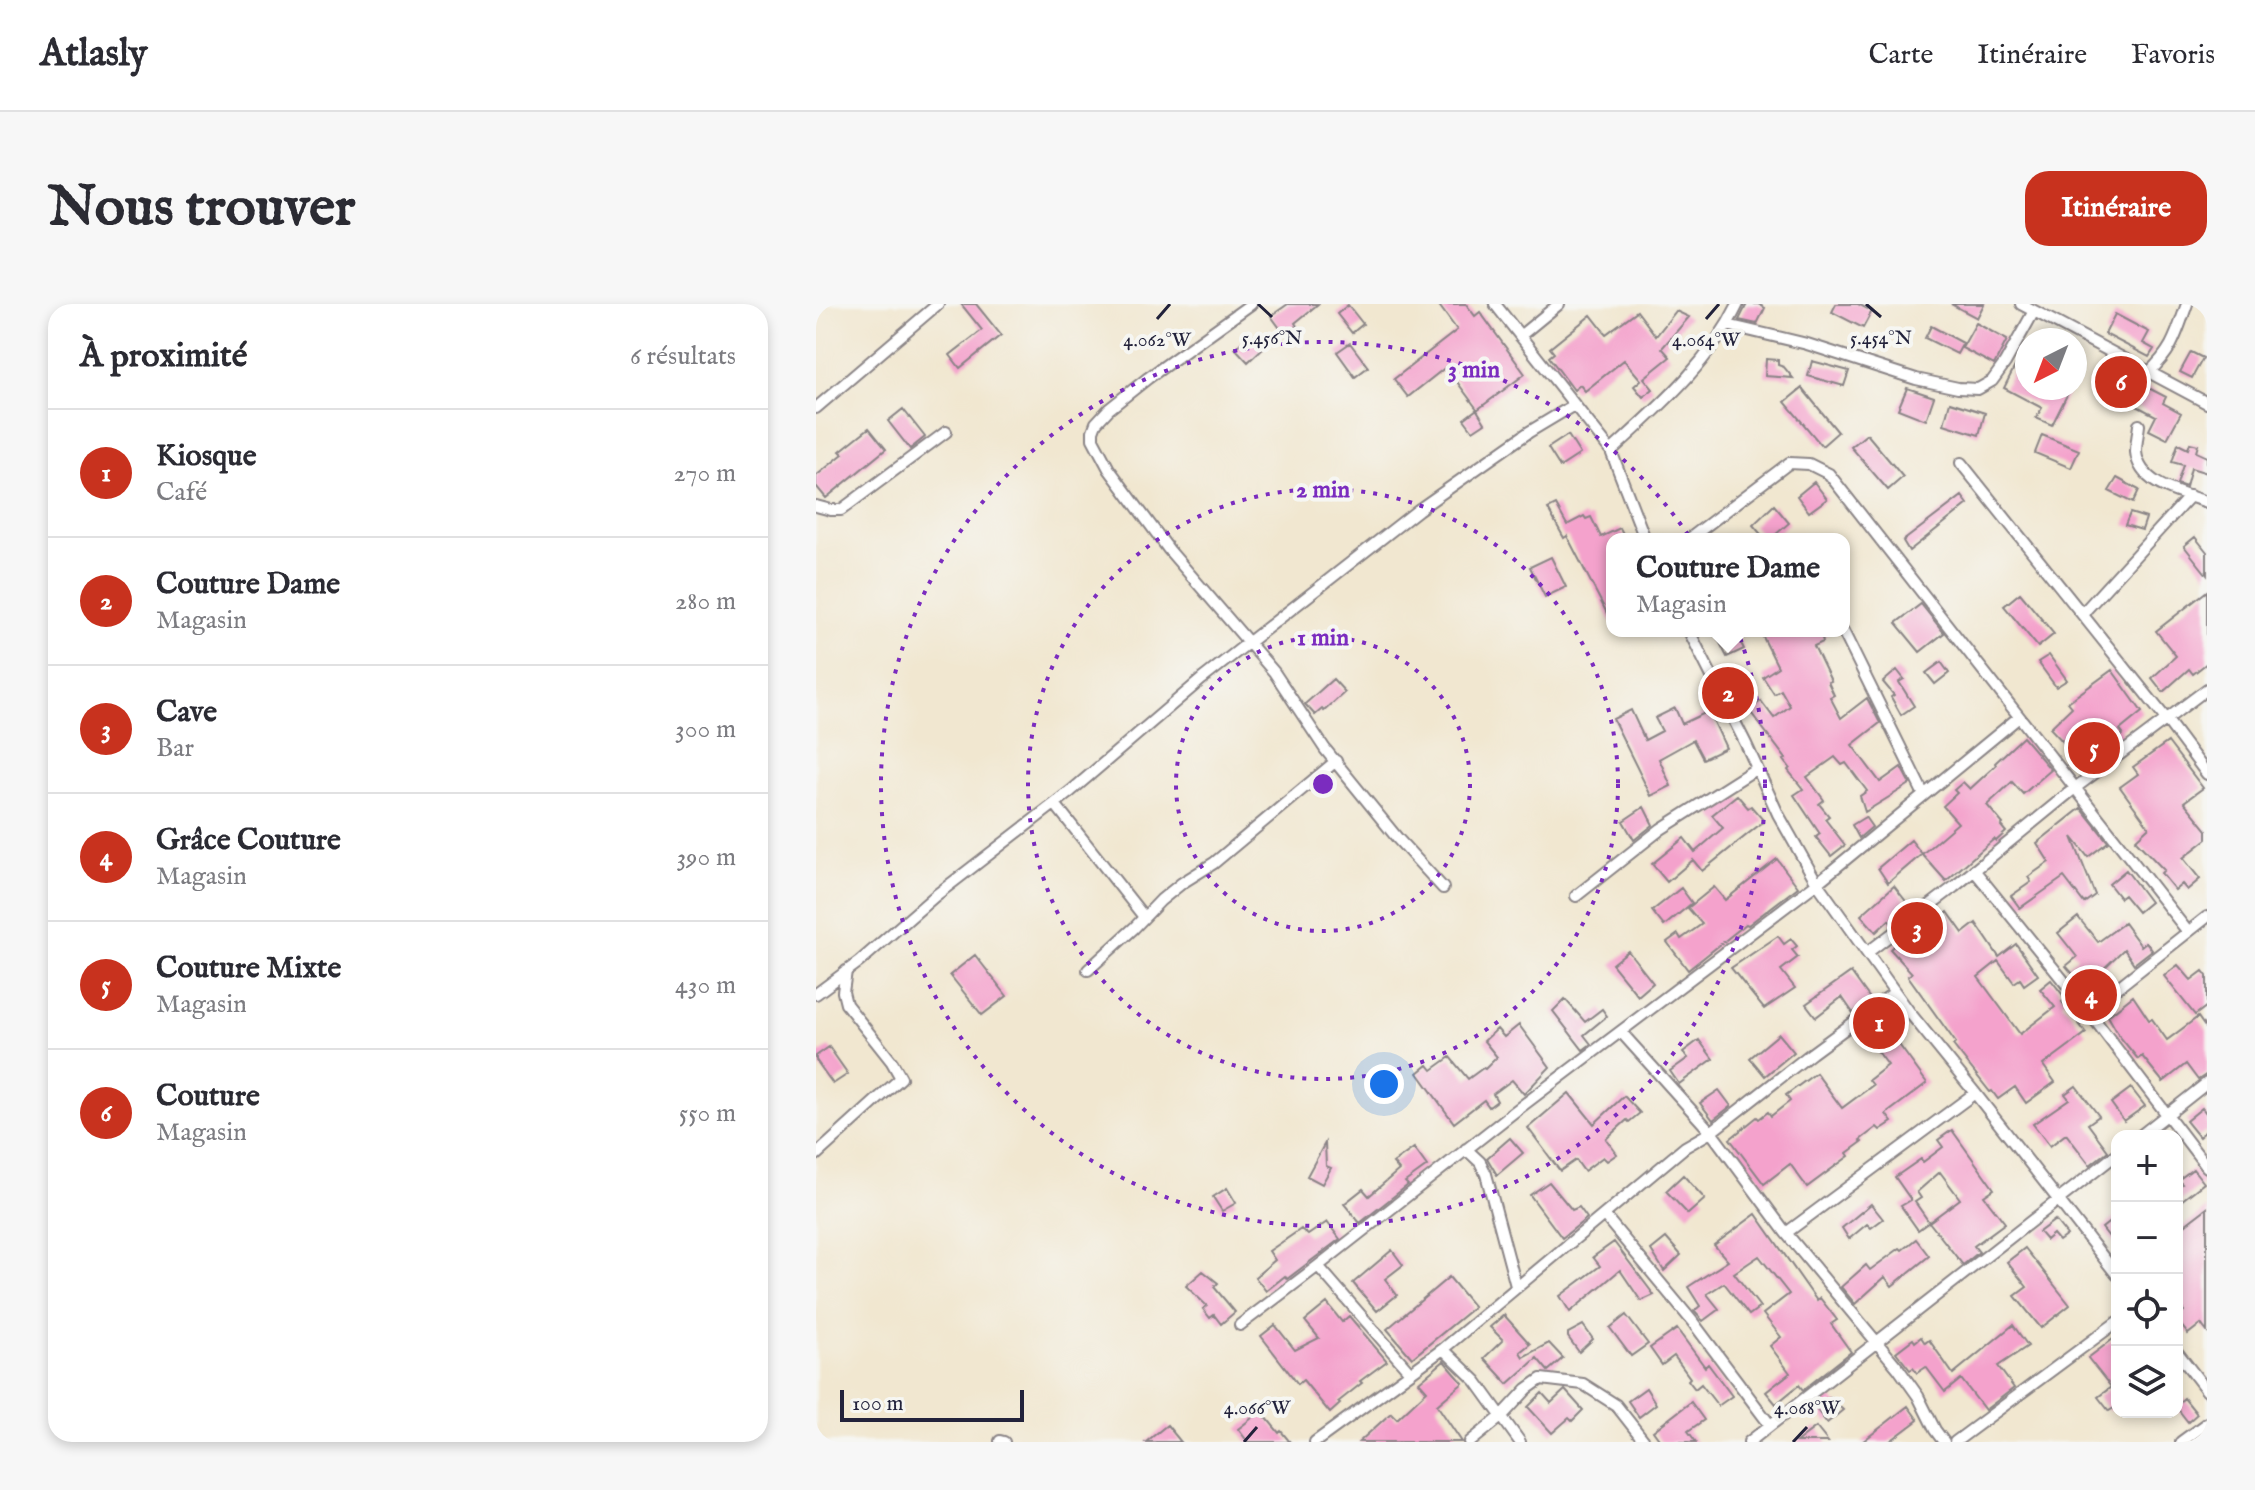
<!DOCTYPE html>
<html lang="fr">
<head>
<meta charset="utf-8">
<style>
  :root { --surface:#fff; --page:#f7f7f7; --text:#2b2b33; --muted:#7c7c81; --line:#e1e1e2; --accent:#c8321e }
  body { margin:0; font-family:"IM FELL English",serif; background:var(--page); color:var(--text) }
  .controls { position:absolute; right:24px; bottom:24px; display:grid; overflow:hidden; border-radius:16px; box-shadow:0 4px 12px #0003 }
  .controls button { width:72px; height:72px; display:grid; place-items:center; padding:0; border:0; border-bottom:2px solid var(--line); background:var(--surface); color:var(--text); font:40px sans-serif }
  .compass { position:absolute; left:1199px; top:24px; width:72px; height:72px; border-radius:50%; background:var(--surface); box-shadow:0 4px 12px #0003; rotate:222deg }
  .scale { position:absolute; left:24px; bottom:20px; width:184px; box-sizing:border-box; padding-left:8px; border:4px solid #22223b; border-top:0; font-size:22px; line-height:28px; white-space:nowrap; color:#22223b; -webkit-text-stroke:6px #f6f6f2; paint-order:stroke }
  .you { position:absolute; left:568px; top:780px; width:28px; height:28px; margin:-20px; border:6px solid #fff; border-radius:50%; background:#1a73e8; box-shadow:0 0 0 12px #1a73e833 }
  .badge { display:grid; place-items:center; width:52px; height:52px; border-radius:50%; background:var(--accent); color:#fff; font-size:26px; font-weight:700 }
  .pin { position:absolute; translate:-50% -50%; border:4px solid #fff; box-shadow:0 2px 8px #0006 }
  .popup { position:absolute; left:790px; top:229px; width:244px; height:104px; box-sizing:border-box; display:grid; place-content:center; border-radius:16px; background:var(--surface); filter:drop-shadow(0 2px 6px #0005); font-size:26px; white-space:nowrap; color:var(--muted) }
  .popup b { font-size:30px; color:var(--text) }
  .popup::after { content:''; position:absolute; left:50%; top:100%; margin-left:-16px; border:16px solid transparent; border-top-color:var(--surface) }
  .list { margin:0; padding:0; list-style:none }
  h2 { display:flex; justify-content:space-between; align-items:center; height:104px; margin:0; padding:0 32px; font-size:34px }
  h2 small { font-size:26px; font-weight:400; color:var(--muted) }
  .list li { display:grid; grid-template-columns:52px 1fr auto; gap:24px; align-items:center; box-sizing:border-box; height:128px; padding:0 32px; border-top:2px solid var(--line) }
  .list b { display:block; font-size:30px; white-space:nowrap }
  .list p { margin:0; font-size:26px; white-space:nowrap; color:var(--muted) }
  .list em { font-size:26px; font-style:normal; color:var(--muted) }
  .icon { flex:none; width:44px; height:44px; fill:none; stroke:currentColor; stroke-width:2; stroke-linecap:round; stroke-linejoin:round }
  .map { position:relative; flex:none; width:1391px; height:1138px; overflow:hidden; border-radius:24px }
  header { display:flex; align-items:center; gap:48px; box-sizing:border-box; height:112px; padding:0 40px; background:var(--surface); border-bottom:2px solid var(--line) }
  header strong { font-size:38px }
  nav { display:flex; gap:44px; margin-inline-start:auto; font-size:28px }
  .intro { display:flex; align-items:center; justify-content:space-between; box-sizing:border-box; height:192px; padding:0 48px }
  h1 { margin:0; font-size:56px }
  .button { padding:20px 36px; border-radius:24px; background:var(--accent); color:#fff; font-size:28px; font-weight:700 }
  main { display:flex; gap:48px; padding:0 48px }
  aside { flex:1; background:var(--surface); border-radius:24px; box-shadow:0 4px 12px #0003 }
  .map>svg:first-child { display:block }
</style>
</head>
<body>
<header>
<strong>Atlasly</strong>
<nav><a>Carte</a><a>Itinéraire</a><a>Favoris</a></nav>
</header>
<div class="intro"><h1>Nous trouver</h1><a class="button">Itinéraire</a></div>
<main>
<aside>
<h2>À proximité<small>6 résultats</small></h2>
<ul class="list">
<li><span class="badge">1</span><div><b>Kiosque</b><p>Café</p></div><em>270 m</em></li>
<li><span class="badge">2</span><div><b>Couture Dame</b><p>Magasin</p></div><em>280 m</em></li>
<li><span class="badge">3</span><div><b>Cave</b><p>Bar</p></div><em>300 m</em></li>
<li><span class="badge">4</span><div><b>Grâce Couture</b><p>Magasin</p></div><em>390 m</em></li>
<li><span class="badge">5</span><div><b>Couture Mixte</b><p>Magasin</p></div><em>430 m</em></li>
<li><span class="badge">6</span><div><b>Couture</b><p>Magasin</p></div><em>550 m</em></li>
</ul>
</aside>
<div class="map">
<svg width="1391" height="1138" viewBox="0 0 1391 1138">
  <rect width="100%" height="100%" fill="#f6f6f2"/>
  <filter id="ink" filterUnits="userSpaceOnUse"><feTurbulence type="fractalNoise" baseFrequency=".0125" numOctaves="2"/><feDisplacementMap in="SourceGraphic" scale="16" xChannelSelector="R" yChannelSelector="G"/><feConvolveMatrix kernelMatrix="1 2 1 2 8 2 1 2 1" color-interpolation-filters="sRGB"/></filter>
  <filter id="wash" filterUnits="userSpaceOnUse"><feTurbulence type="fractalNoise" baseFrequency=".006" numOctaves="4" result="noise"/><feDisplacementMap in="SourceGraphic" scale="32" xChannelSelector="R" yChannelSelector="G"/><feGaussianBlur stdDeviation="1.8" result="paint"/><feColorMatrix in="noise" values="0 0 0 0 0 0 0 0 0 0 0 0 0 0 0 0 0 1.4 0 .05"/><feComposite in="paint" operator="in"/></filter>
  <g filter="url(#wash)">
    <rect width="100%" height="100%" fill="#f1e7d0"/>
    <g id="blocks">
      <path fill="#f4a2cc" fill-rule="evenodd" d="M145 0H160L185 31 144 64 134 51 166 26Z
        M472 0H502L479 19 481 22 469 31 455 12Z
        M622 0H650L659 12 664 8 709 70 661 106 669 119 657 127 648 115 661 105 630 63 592 93 578 75 641 26Z
        M931 0H942L949 4 941 20 923 16Z
        M1020 0H1042L1056 7 1047 24 1016 8Z
        M1135 0H1168L1161 14Z
        M532 1 547 20 536 29 521 10Z
        M821 7 840 32 860 7 873 13 846 44 854 53 828 74 837 85 827 93 818 82 825 76 808 56 769 87 764 81 758 86 733 53 738 49 734 44 775 11 790 30Z
        M1299 10 1333 28 1327 39 1338 45 1333 53 1289 30Z
        M1160 19 1191 36 1178 61 1146 44Z
        M1115 22 1147 39 1141 50 1109 34Z
        M435 30 448 43 432 58 419 44Z
        M534 39 552 63 539 73 521 48Z
        M1375 48 1387 54 1376 74 1364 68Z
        M950 55 962 56V61L968 63 977 74 949 72Z
        M996 57 1033 67 1028 82 992 72Z
        M1200 60 1211 65V84H1248L1253 87 1236 121 1220 114 1226 104 1188 84Z
        M1319 77 1350 93 1347 99 1365 109 1351 135 1333 126 1340 112 1298 90 1305 78 1316 83Z
        M986 84 1022 128 1006 142 969 98Z
        M1091 84 1118 93 1110 116 1082 105Z
        M1134 98 1169 109 1163 131 1128 120Z
        M87 105 109 133 94 145 72 117Z
        M53 124 70 145 10 194 0 182V172L27 150 24 147Z
        M1051 130 1087 173 1072 186 1035 143Z
        M752 131 764 150 744 163 732 144Z
        M1226 131 1263 146 1255 164 1219 149Z
        M1374 139 1382 141 1380 148 1391 153V169L1375 164 1370 183 1361 180 1367 161 1356 158 1362 140 1372 145Z
        M1301 174 1323 186 1317 199 1293 187Z
        M998 178 1011 195 993 208 981 192Z
        M1146 192 1152 200 1093 247 1087 237Z
        M740 201 751 221 768 212 770 215 775 213 785 233 804 224 810 235H796V319L751 232 748 234 732 205Z
        M958 201 973 219 959 231 963 235H949L937 221Z
        M1314 209 1330 214 1326 226 1309 221Z
        M1379 233 1391 248V271L1368 242Z
        M735 253 750 283 729 293 714 263Z
        M1391 287V359L1377 370 1373 365 1347 388 1336 374 1360 352 1340 327Z
        M1204 289 1238 330 1222 343 1188 302Z
        M1105 300 1128 329 1104 348 1080 319Z
        M898 327H919L928 345 911 353Z
        M944 327H1015L1006 334 1007 338 998 342 1015 377 1012 378 1018 391 1014 393 1025 414 1051 394 1064 419 1036 441 1064 478 1085 463 1094 480 1049 508 1044 492 1051 487 1030 459 1026 461 1019 453 991 473 1008 496 1003 500 1013 512 1009 515 1029 541 1015 552 1000 533 1004 530 978 491 987 485 972 466 974 464 968 456 970 455 933 406 945 397 958 414 974 402 965 386 958 390 947 373 962 363Z
        M1233 351 1251 376 1240 383 1222 358Z
        M1125 358 1133 369 1119 380 1110 369Z
        M1081 366 1088 375 1083 378 1098 402 1085 411 1075 393 1078 391 1067 378Z
        M1296 366 1326 408 1304 426 1307 430 1298 437 1296 434 1286 441 1284 439 1259 460 1247 445 1251 442 1234 424 1256 403 1252 398Z
        M517 375 529 388 508 407 506 405 499 411 489 400Z
        M859 404 866 420 893 407 910 444 887 455 877 436 843 455 855 482 835 492 797 415 815 406 829 436 846 427 839 414Z
        M1207 433 1235 466 1207 490 1196 478 1171 501 1187 520 1185 522 1190 528 1180 537 1178 535 1130 577 1106 550 1142 519 1127 502 1141 489 1138 486 1147 478 1154 485 1180 461 1179 459Z
        M1352 438 1387 484 1368 498 1391 526V535L1367 554 1384 575 1371 586 1366 580 1359 586 1345 569 1348 566 1319 536 1333 523 1304 483 1322 470 1317 463Z
        M921 491 932 504 935 502 948 517 886 567 877 556 851 578 836 560 868 534 879 548 907 524 896 511Z
        M828 503 837 521 818 536 807 517Z
        M1265 504 1292 538 1272 553 1256 533 1279 591 1268 599 1248 573 1204 604 1195 592 1215 578 1212 573 1233 558 1221 539Z
        M1049 513 1056 523 1043 534 1036 521Z
        M1095 536 1106 550 1072 579 1062 564Z
        M961 555 982 583 932 621 930 620 872 666 851 638 862 630 865 635 886 620 872 604 898 583 909 596Z
        M1310 566 1334 598 1322 608 1308 591 1304 594 1293 580Z
        M1078 582 1096 605 1076 620 1073 616 1060 628 1045 611Z
        M865 584 876 599 848 622 836 607Z
        M1132 608 1147 629 1160 619 1183 653 1200 640 1222 671 1208 681 1204 675 1198 679 1182 657 1162 673 1204 730 1239 703 1224 685 1235 676 1250 695 1246 698 1270 729 1227 761 1239 778 1210 799 1199 783 1182 795 1176 787 1174 788 1137 741 1140 739 1092 672 1096 669 1074 645 1095 626 1100 631Z
        M1262 613 1282 638 1308 619 1325 642 1330 638 1336 646 1318 660 1308 645 1284 668 1292 678 1275 691 1250 662 1261 653 1242 629Z
        M962 632 968 640 975 635 981 642 976 646 982 653 965 666 979 684 948 705 915 664Z
        M812 647 837 679 822 692 796 660Z
        M159 651 191 692 166 711 134 671Z
        M1362 661 1375 676 1387 667 1391 672V702L1379 711 1348 672Z
        M1035 668 1055 696 1037 709 1026 693 1000 713 990 700Z
        M1317 692 1333 716 1336 715 1351 736 1382 713 1391 726V770L1382 776 1370 760 1347 778 1326 752 1322 755 1304 733 1292 712Z
        M749 695 769 718 786 705 791 712 768 731 775 740 767 746 737 707Z
        M1068 720 1111 779 1070 810 1076 818 1064 826 1061 823 1044 836 1046 838 1031 849 1033 852 991 883 974 860 948 880 914 835 941 813 943 815 952 808 955 812 974 797 970 791 1000 769 1026 804 1057 781 1053 776 1072 761 1051 733Z
        M703 721 734 763 708 790 696 776 677 790 681 797 673 803 668 796 638 819 602 769 612 761 616 766 634 753 652 775 667 764 669 765 681 753 668 737 681 725 688 733Z
        M963 730 978 748 949 772 934 754Z
        M883 736 897 755 863 780 854 767 872 754 867 748Z
        M13 743 32 770 17 780 0 756V752Z
        M1260 782 1283 812 1272 820 1292 847 1274 861 1250 830 1234 842 1217 820 1253 795 1249 790Z
        M1315 784 1329 802 1308 817 1295 799Z
        M903 786 915 802 897 816 884 799Z
        M753 789 778 820 808 792 824 809 813 818 811 816 790 835 801 850 791 857 787 853 768 867 760 856 744 867 712 824Z
        M1386 804 1391 810V826L1383 833 1370 817Z
        M1136 826 1178 885 1168 892 1189 919 1158 942 1163 948 1147 961 1113 918 1102 926 1085 902 1095 896 1079 873 1105 855 1107 858 1127 843 1122 836ZM1124 868 1144 895 1113 918 1099 898 1105 894 1101 888Z
        M694 834 707 849 681 871 671 854Z
        M509 839 510 862 515 864 506 880 491 872Z
        M598 844 611 862 589 878 592 881 544 919 528 900 547 885 553 892 583 866 577 859Z
        M1377 865 1388 879 1361 900V883L1366 880 1362 876Z
        M867 871 889 895 872 910 850 887Z
        M733 878 756 906 763 903 771 914 746 934 714 891Z
        M411 884 420 899 406 907 397 893Z
        M1055 900 1067 915 1055 924 1051 920 1033 935 1026 924Z
        M1391 904V1028L1385 1020 1372 1030 1361 1016V1012L1368 1007 1361 998V927Z
        M940 910 1001 997 1004 994 1021 1016 1015 1020 1035 1048 987 1086 983 1081 960 1100 950 1088 974 1069 954 1042 965 1033 947 1010 973 990 943 952 918 969 944 1003 933 1011 908 979 891 990 903 1005 887 1017 878 1007 884 1002 872 983 912 957 898 941Z
        M1301 912V943L1286 924Z
        M1239 916 1251 931 1243 937 1237 930 1230 936 1223 928Z
        M511 918 524 935 471 975 469 972 450 987 439 973 459 956 453 947 485 925 492 931Z
        M850 934 865 951 848 967 835 946Z
        M1100 935 1113 952 1076 982 1069 973 1039 1000 1025 983 1050 961 1054 966 1084 944 1086 946Z
        M798 938 838 991 825 997 804 966 754 1008 744 992 784 962 777 953Z
        M1209 944 1254 1001 1225 1024 1199 992 1211 983 1191 958Z
        M576 946 587 961 569 975 581 991 561 1007 537 979Z
        M387 967 402 979 398 983 419 1008 405 1020 398 1011 394 1014 387 1005 391 1002 370 982Z
        M633 973 658 1003 596 1054 571 1025Z
        M511 999 526 1018 533 1012 571 1057 544 1077 546 1079 522 1098 524 1100 514 1109 487 1076 482 1080 445 1032 459 1021 479 1046 503 1034 489 1017Z
        M688 1011 714 1040 704 1048 707 1053 733 1039 747 1054 732 1067 721 1054 692 1080 668 1054 687 1036 674 1023Z
        M810 1011 832 1040 815 1052 794 1024Z
        M767 1021 777 1035 763 1048 752 1033V1029Z
        M1197 1021 1212 1042 1182 1062 1198 1084 1169 1106 1145 1075 1129 1088 1110 1063 1101 1069 1097 1064 1094 1066 1080 1048 1097 1035 1099 1038 1105 1033 1109 1039 1113 1036 1137 1070Z
        M861 1025 889 1063 892 1060 916 1092 902 1102 885 1080 879 1085 872 1076 874 1074 858 1052 846 1061 834 1044Z
        M1301 1032V1102L1293 1107 1282 1093 1295 1083 1272 1054Z
        M628 1057 647 1079 621 1101 646 1138H543L575 1109 581 1115 611 1087 603 1078Z
        M830 1084 840 1100 823 1113 812 1097Z
        M749 1086 767 1106 756 1117 753 1114 736 1129 712 1103 726 1089 735 1099Z
        M1014 1093 1027 1106 1011 1119 1000 1105Z
        M1368 1094 1381 1110 1372 1118 1361 1104V1100Z
        M875 1098 888 1116 872 1127 880 1138H845L837 1127Z
        M1092 1102 1102 1116 1073 1138H1046Z
        M445 1107 463 1129 465 1127 474 1138H432L422 1125Z
        M351 1121 365 1138H330Z
        M1000 1123 1012 1138H980Z"/>
    </g>
  </g>
  <g filter="url(#ink)">
    <use href="#blocks" fill-opacity="0" stroke="#8a8486" stroke-width="2"/>
    <g fill="none" stroke-linecap="round" stroke-linejoin="round">
      <g stroke="#8a8486" stroke-width="14">
        <path id="minor" d="M435 0 332 74 293 105 280 119 277 127V135L293 165 353 246 458 368 509 445 582 535 627 584
          M679 0 795 147 829 235
          M1205 0 1391 99
          M911 21 991 40 1100 75 1142 84 1162 85 1176 77 1189 59 1218 7
          M704 32 743 0
          M1332 69C1357 46 1360 31 1371 0
          M0 104 122 0
          M1323 121C1322 130 1320 139 1320 148 1323 181 1364 189 1391 198
          M795 147C843 103 893 60 922 0
          M1145 159 1350 415 1391 470
          M0 202 15 206H25L130 128
          M873 235 973 159 993 160 1013 170 1372 628
          M1266 310 1374 192
          M873 327 930 440 962 510 1001 579 1094 709 1159 789 1301 971
          M1027 327 1108 491
          M239 500 328 613
          M1158 566 1272 707 1391 863
          M760 592 845 525 941 464
          M1052 648 1138 583 1259 484 1391 385
          M272 666 318 624 345 596 366 579 398 559 520 457
          M0 690 43 658 119 592 255 487 386 375 602 206 713 128 758 101
          M1272 707 1391 613
          M805 728 895 828 970 929 1082 1064 1102 1092 1119 1126 1128 1138
          M1324 832 1391 779
          M650 845 664 858 670 870 700 982
          M0 851 85 774 76 758 30 700 27 688 30 667
          M788 911 876 1017 954 1121
          M970 929 1159 789
          M502 962 594 1068
          M424 1021 502 962 698 808 1001 579 1203 413
          M627 1045 660 1077 704 1138
          M1361 1048 1391 1087
          M184 1137 188 1138
          M499 1138 627 1045 869 843 895 828 996 749 1079 688
          M654 1138 685 1113 711 1085 725 1075 767 1080 800 1101 829 1138
          M933 1138 1301 850
          M1139 1138 1301 1018
          M1365 1138 1391 1119"/>
      </g>
      <use href="#minor" stroke="#fff" stroke-width="10"/>
    </g>
  </g>
  <path fill="none" stroke="#22223b" stroke-width="3" d="M442 0 456 13M1050 0 1065 13M341 15 354 0M890 15 903 0M428 1138 441 1123M977 1138 991 1123"/>
  <g fill="none" stroke="#7b2cbf" stroke-width="4" stroke-dasharray="4 8">
    <circle cx="507" cy="480" r="147"/>
    <circle cx="507" cy="480" r="295"/>
    <circle cx="507" cy="480" r="442"/>
  </g>
  <g font-size="20" text-anchor="middle" fill="#22223b" stroke="#f6f6f2" stroke-width="8" stroke-linejoin="round" paint-order="stroke">
    <text x="456" y="40">5.456°N</text>
    <text x="1065" y="40">5.454°N</text>
    <text x="341" y="42">4.062°W</text>
    <text x="890" y="42">4.064°W</text>
    <text x="441" y="1110">4.066°W</text>
    <text x="991" y="1110">4.068°W</text>
  </g>
  <circle cx="507" cy="480" r="12" fill="#7b2cbf" stroke="#f6f6f2" stroke-width="4"/>
  <g font-size="24" text-anchor="middle" font-weight="bold" fill="#7b2cbf" stroke="#f6f6f2" stroke-width="8" stroke-linejoin="round" paint-order="stroke">
    <text x="658" y="73">3 min</text>
    <text x="507" y="193">2 min</text>
    <text x="507" y="341">1 min</text>
  </g>
</svg>
<div class="controls">
<button>+</button>
<button>−</button>
<button><svg class="icon" aria-label="locate" viewBox="0 0 24 24"><circle cx="12" cy="12" r="6"/><path d="M12 2v4M12 18v4M2 12h4M18 12h4"/></svg></button>
<button><svg class="icon" aria-label="layers" viewBox="0 0 24 24"><path d="M12 4l9 5-9 5-9-5zM3 14l9 5 9-5"/></svg></button>
</div>
<svg class="compass" viewBox="-18 -18 36 36"><path d="M0-13l5 13h-10z" fill="#e53935"/><path d="M0 13l5-13h-10z" fill="#7c7c81"/></svg>
<div class="scale">100 m</div>
<div class="you"></div>
<div class="pin badge" style="left:1063px;top:719px">1</div>
<div class="pin badge" style="left:912px;top:389px">2</div>
<div class="popup"><b>Couture Dame</b>Magasin</div>
<div class="pin badge" style="left:1101px;top:624px">3</div>
<div class="pin badge" style="left:1275px;top:691px">4</div>
<div class="pin badge" style="left:1278px;top:444px">5</div>
<div class="pin badge" style="left:1305px;top:78px">6</div>
</div>
</main>
</body>
</html>
